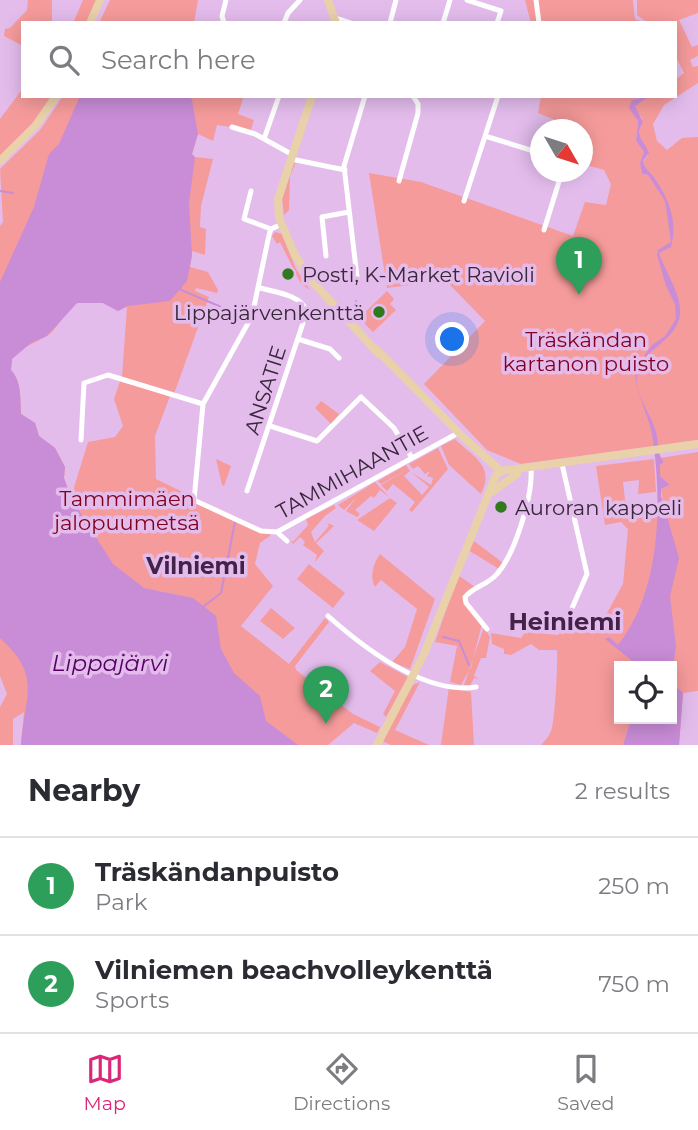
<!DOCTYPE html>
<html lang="en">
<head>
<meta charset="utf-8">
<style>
  :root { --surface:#fff; --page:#f2f2f3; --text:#2b2b33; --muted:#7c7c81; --line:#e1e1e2; --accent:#db2777 }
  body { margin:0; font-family:Montserrat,sans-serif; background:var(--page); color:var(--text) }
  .controls { position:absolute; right:21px; bottom:21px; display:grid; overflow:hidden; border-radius:0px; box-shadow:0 4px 18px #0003 }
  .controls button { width:63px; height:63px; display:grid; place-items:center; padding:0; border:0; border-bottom:2px solid var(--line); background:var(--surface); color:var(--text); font:35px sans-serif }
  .compass { position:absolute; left:530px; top:119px; width:63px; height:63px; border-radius:50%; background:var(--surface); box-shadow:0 4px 18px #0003; rotate:129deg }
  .you { position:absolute; left:453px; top:340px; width:24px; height:24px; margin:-18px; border:5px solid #fff; border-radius:50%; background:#1a73e8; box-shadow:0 0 0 10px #1a73e833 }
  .badge { display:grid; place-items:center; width:46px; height:46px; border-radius:50%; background:var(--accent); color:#fff; font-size:23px; font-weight:700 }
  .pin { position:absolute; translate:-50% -58px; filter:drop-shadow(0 2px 4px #0008) }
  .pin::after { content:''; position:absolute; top:37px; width:24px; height:21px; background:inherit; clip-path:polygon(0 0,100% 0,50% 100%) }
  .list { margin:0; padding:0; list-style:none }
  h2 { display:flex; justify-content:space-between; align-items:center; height:91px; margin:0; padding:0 28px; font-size:30px }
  h2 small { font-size:23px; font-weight:400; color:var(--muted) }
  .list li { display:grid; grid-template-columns:46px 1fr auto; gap:21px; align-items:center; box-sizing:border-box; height:98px; padding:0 28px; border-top:2px solid var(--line) }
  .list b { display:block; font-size:26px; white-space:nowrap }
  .list p { margin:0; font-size:23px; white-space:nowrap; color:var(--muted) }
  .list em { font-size:23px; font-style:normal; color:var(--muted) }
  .icon { flex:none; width:38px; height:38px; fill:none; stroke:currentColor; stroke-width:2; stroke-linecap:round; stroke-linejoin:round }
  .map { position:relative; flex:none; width:698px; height:745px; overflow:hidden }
  .search { position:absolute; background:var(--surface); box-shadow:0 4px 18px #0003; left:21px; right:21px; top:21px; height:77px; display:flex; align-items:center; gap:18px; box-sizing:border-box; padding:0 24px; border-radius:0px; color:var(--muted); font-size:26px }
  .sheet { height:287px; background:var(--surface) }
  nav { display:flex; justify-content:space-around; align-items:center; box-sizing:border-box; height:98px; border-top:2px solid var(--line); background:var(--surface); font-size:19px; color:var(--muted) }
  nav a { display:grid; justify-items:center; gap:4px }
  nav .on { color:var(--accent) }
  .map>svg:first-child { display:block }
</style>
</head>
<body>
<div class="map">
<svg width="698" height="745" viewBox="0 0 698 745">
  <rect width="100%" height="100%" fill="#e3bcec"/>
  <path fill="#f69b9b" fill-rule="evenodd" d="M28 0H52V23H23V46L4 36 5 29 10 28 27 10Z
    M83 0H98L88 23H73Z
    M110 0H198L194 23H99Z
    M525 0H633L635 19 644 23H531Z
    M637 0H698V13L679 20 692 47 698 45V56L690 60 693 67 698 66V83L664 105 653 124 657 141 667 150 682 138 698 137V440L521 464 487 450 424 384 485 321 449 284 425 283 387 288 369 173 421 182 573 236 585 202 606 205 611 184 604 170 583 164 582 130 573 129V127L538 113 541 96H645L632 100 638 121 636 141 644 152 640 163 642 174 648 175 656 187 643 162 648 155 639 135 642 118 635 109V103L649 96H675V80L684 73 675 55V23H648L637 15Z
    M23 88V96H53L40 117 0 158V119Z
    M63 96H244L238 114 254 120 251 130 217 125 213 141 198 134 192 154 195 157 213 159 201 206 200 227 206 229 205 255 192 251 190 267 208 272 218 290 217 293 196 288 195 291 209 297 174 394 122 377 127 307 118 311 103 303 82 301C65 307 61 326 48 335 36 343 20 347 12 359L11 370C22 382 20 399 21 414L35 423 39 436 55 448 65 467 64 478 71 497 88 442 115 437 123 426 114 399 120 381 170 396 155 436 156 479 271 535 260 543 255 564 273 586 241 626 289 664 325 618 329 622 295 666 296 670 353 714 380 727 377 733 354 723 328 745H21L24 712 13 719V745H0V707L7 694 0 676V226L3 222 0 169 40 130ZM154 590 189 598 131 609Z
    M296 162 290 176 289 210 284 215 282 199 293 164Z
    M275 232 282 234 296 269 310 290 301 284 280 242 277 244 272 236Z
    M387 291 394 299 390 304 396 310 373 332 359 318Z
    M321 401 339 414 331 424 315 408Z
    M455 439C474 458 495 465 481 494L449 465 441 446Z
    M438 448 448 469 412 512 409 510 415 502 393 484 387 491 381 485 408 469 381 484 378 481 406 465 410 471 404 476 422 495 429 487 411 472 431 485 433 478 427 476 430 471 425 474 418 466 413 469 409 464Z
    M698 452V691L683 693 679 745 672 719V666H619V719H631L623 745H541C545 741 549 736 551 731 555 723 558 661 557 650H539L531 644 511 655 504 654V649L492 644 491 633 521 638 525 632 558 635 565 627 576 632 579 624 596 633 623 584 628 529 621 522 605 525 596 466 654 459 656 492 638 494 639 480 623 482 627 517H657L658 506 663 503 661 489 670 485 660 476V465L664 462 660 458Z
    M216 459 231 466 224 486 222 485Z
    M375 482 389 497 380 490 374 498 371 496 355 510 360 514 357 517 346 511 356 498 344 510 338 505Z
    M390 498 397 503 374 531 357 520Z
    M334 505 336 508 325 516 311 532 315 542 329 526 327 523 334 526 316 543 324 551 315 562 317 555 303 545 305 542 300 537 293 544 290 540 293 542 308 525 306 519Z
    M474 541 503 563 499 569 468 550Z
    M380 554 435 599 410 669 392 662 405 647 417 609 381 580 375 587C369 577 374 562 380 554Z
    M309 564 345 593 333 608 297 579Z
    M458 575 475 587 463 601 482 624 471 667 461 685 450 682 457 646 435 642Z
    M271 608 295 628 283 639 260 621Z
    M484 627 490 637 486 658H481L474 676 479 679 474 678 470 686 464 685Z
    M380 662 408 677 386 717 383 714 395 691 370 671Z
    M420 682 395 730 429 745H391L382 741 413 685Z
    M449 687 471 692 474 745H441Z"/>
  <path fill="#c98cd7" d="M80 96H189L192 100 198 134 192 154 195 157 189 203 192 256 187 281 170 301 127 306 118 311 103 303H77L47 336 31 343 12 359 11 370C22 382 20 399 21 414L35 423 39 436 55 448 65 467 64 478 71 498 113 564 144 588 193 598 216 616 221 649 234 673 260 696 266 721 298 745H21C24 695 43 677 0 638V282L34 207 49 154 59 144Z
    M649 96 635 106 643 122C634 137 644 139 649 153L643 161C645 169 650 172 655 179 669 199 678 222 671 247L659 253C665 271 682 295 680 314 677 345 632 351 637 383 639 402 651 414 656 432 659 442 656 453 664 462L660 465V476L670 485 661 489V496L679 558 670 596 676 646 672 676V666H630L631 660 605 639 609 637 618 645C661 591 662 504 653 440 650 415 635 396 635 368L652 345 665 336 676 319 675 304 666 286 657 255 658 250 671 242 665 201 648 175 642 174 640 163 644 152 636 141 638 121 629 108 632 100Z
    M672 683 683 693 679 745H623L631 719H672Z"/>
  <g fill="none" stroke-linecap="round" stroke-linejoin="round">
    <path stroke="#c98cd7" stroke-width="2" d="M0 191 13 193
      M179 289 247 318
      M353 310 356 301
      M204 606 221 593 235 522
      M443 637 459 641 469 665"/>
    <path stroke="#fff" stroke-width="5" d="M467 0 501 11 497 23
      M536 0 539 23
      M336 18 351 23
      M224 23 222 16 226 0
      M284 23 288 13 300 0
      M390 23 396 0
      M443 23 450 0
      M232 127 255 134 293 155
      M485 136 540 153
      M264 139 279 96
      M291 159 345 170
      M399 181 418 113V104L413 96
      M251 191 244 219 271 229
      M464 201 498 96
      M544 230 562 172
      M326 256 322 217 349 212
      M357 277 344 166 365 96
      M298 339 330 349 339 358
      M270 426 317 441 361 397 394 428 412 458
      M81 440 84 383 108 375 203 404
      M247 491 307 311C301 295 275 292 260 288
      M183 495 261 531 277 532 458 433
      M194 500 203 404 252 316 269 235 271 229 282 224
      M277 532 287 541
      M328 616C364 648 424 695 476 687
      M487 629 466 603 465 597C474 586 488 585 497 574 515 554 533 495 531 469
      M562 631 587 574 562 464"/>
    <path stroke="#e9d1a9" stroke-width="8" d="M328 0 336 23
      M90 23 100 0
      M312 96 278 199 279 218 295 255 311 280 378 353
      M0 161 36 125 56 96
      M376 349 462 436 501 471 698 444
      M492 492 517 474
      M377 745 424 654 496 475 501 471"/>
  </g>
  <g fill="#31791e" stroke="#e3bcec" stroke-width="2.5">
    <circle cx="288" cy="274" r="7"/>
    <circle cx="379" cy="312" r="7"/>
    <circle cx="501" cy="507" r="7"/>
  </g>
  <g text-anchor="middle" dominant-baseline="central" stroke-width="7" stroke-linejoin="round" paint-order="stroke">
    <g font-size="21" fill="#362739" stroke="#e3bcec" text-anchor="start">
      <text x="302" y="274">Posti, K-Market Ravioli</text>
      <text x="365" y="312" text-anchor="end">Lippajärvenkenttä</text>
      <text x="515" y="507">Auroran kappeli</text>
    </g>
    <g font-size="21" fill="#81001d" stroke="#e3bcec">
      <text x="586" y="339">Träskändan<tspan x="586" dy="24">kartanon puisto</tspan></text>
      <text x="127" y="498">Tammimäen<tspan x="127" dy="24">jalopuumetsä</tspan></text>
    </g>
    <g font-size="21" fill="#362739" stroke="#e3bcec">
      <text transform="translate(265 390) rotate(-72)">ANSATIE</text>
      <text transform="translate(352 472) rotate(-29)">TAMMIHAANTIE</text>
    </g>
    <g font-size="23" font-weight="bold" fill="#422249" stroke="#e3bcec">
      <text x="196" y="566">Vilniemi</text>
    </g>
    <g font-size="23" font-style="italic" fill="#520061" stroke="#e3bcec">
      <text x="110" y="663">Lippajärvi</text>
    </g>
    <g font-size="24" font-weight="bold" fill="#422249" stroke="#e3bcec">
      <text x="565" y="621">Heiniemi</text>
    </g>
  </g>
</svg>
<div class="controls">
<button><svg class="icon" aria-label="locate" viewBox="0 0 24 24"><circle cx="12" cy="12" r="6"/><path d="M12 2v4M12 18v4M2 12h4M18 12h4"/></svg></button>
</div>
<svg class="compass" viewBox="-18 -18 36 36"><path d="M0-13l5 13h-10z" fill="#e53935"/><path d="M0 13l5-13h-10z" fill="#7c7c81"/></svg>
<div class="you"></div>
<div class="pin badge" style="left:579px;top:295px;background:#2e9e5b">1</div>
<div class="pin badge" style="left:326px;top:724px;background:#2e9e5b">2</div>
<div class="search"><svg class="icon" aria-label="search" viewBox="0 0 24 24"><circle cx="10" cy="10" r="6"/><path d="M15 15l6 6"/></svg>Search here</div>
</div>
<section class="sheet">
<h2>Nearby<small>2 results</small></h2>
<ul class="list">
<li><span class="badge" style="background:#2e9e5b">1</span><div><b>Träskändanpuisto</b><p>Park</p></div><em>250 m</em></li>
<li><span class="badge" style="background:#2e9e5b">2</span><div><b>Vilniemen beachvolleykenttä</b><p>Sports</p></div><em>750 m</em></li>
</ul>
</section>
<nav>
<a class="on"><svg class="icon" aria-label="map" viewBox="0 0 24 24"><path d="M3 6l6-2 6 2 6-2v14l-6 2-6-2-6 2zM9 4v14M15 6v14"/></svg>Map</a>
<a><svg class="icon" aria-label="directions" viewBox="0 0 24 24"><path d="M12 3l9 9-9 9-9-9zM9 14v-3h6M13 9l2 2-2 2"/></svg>Directions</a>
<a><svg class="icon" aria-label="saved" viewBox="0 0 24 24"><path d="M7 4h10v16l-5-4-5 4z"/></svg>Saved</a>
</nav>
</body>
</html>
